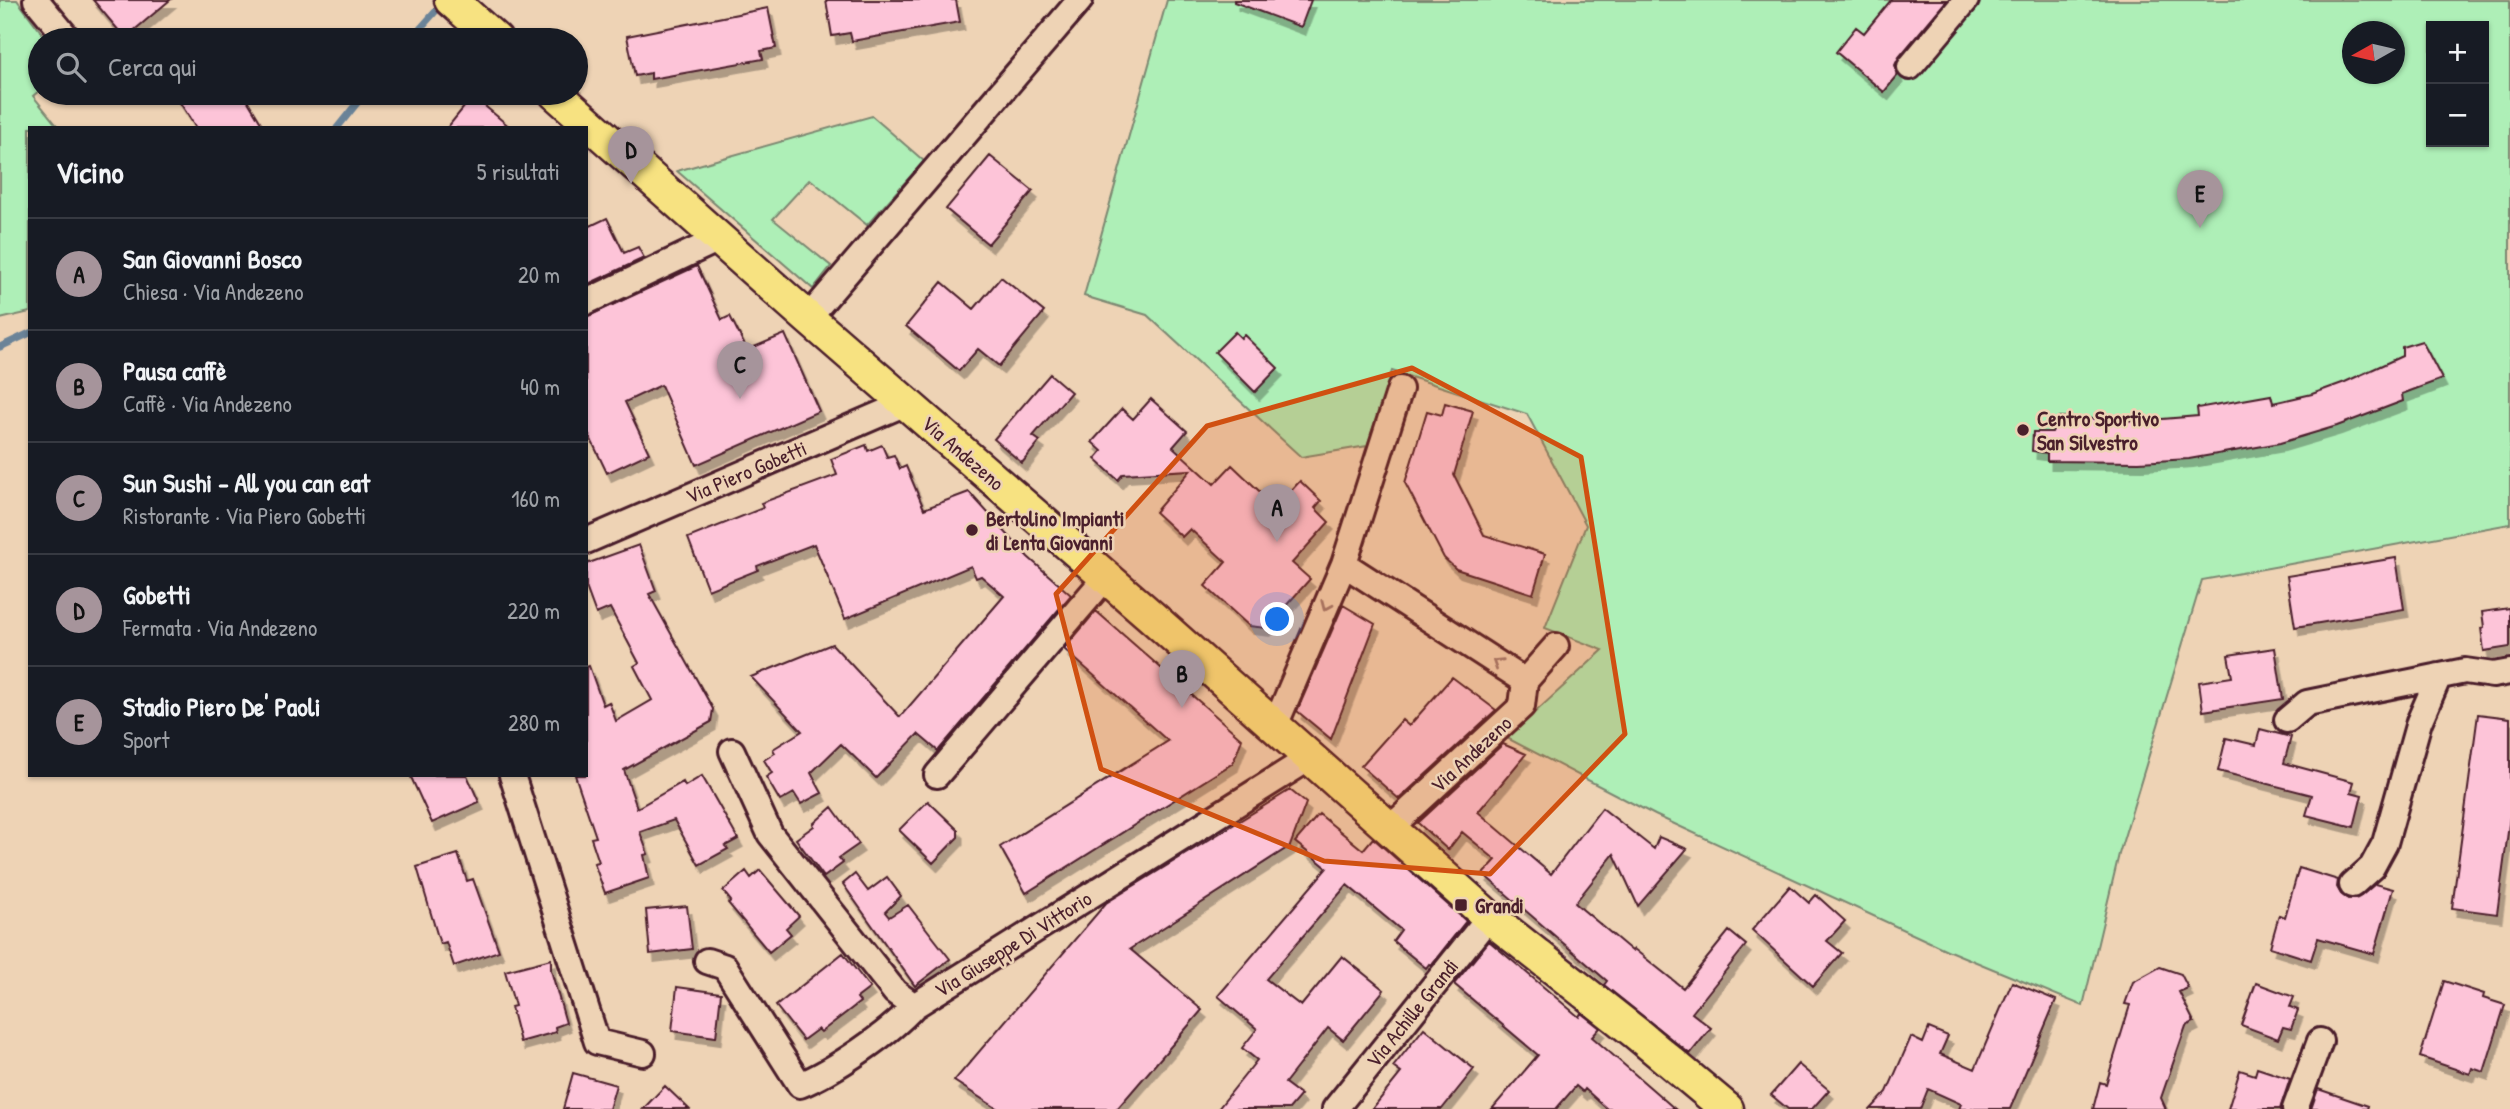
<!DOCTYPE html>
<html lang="it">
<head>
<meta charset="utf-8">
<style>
  :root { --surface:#171b24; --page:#242831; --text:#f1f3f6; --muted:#9ea1a6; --line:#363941; --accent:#a6949b }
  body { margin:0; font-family:"Patrick Hand",sans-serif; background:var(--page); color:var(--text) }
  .controls { position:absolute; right:21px; top:21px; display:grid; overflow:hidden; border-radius:0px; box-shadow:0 2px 5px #0004 }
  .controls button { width:63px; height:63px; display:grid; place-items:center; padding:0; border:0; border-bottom:2px solid var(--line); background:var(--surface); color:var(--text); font:35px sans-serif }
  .compass { position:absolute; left:2342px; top:21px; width:63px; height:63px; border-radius:50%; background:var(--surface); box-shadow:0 2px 5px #0004; rotate:262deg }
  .you { position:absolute; left:1278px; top:620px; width:24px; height:24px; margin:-18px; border:5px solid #fff; border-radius:50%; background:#1a73e8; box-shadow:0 0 0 10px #1a73e833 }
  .badge { display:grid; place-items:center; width:46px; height:46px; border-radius:50%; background:var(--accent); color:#111; font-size:23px; font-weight:700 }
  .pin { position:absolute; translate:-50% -58px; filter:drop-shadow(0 2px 4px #0008) }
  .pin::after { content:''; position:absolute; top:37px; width:24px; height:21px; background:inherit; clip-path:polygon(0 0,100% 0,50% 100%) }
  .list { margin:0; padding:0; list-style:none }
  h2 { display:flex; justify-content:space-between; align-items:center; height:91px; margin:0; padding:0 28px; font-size:30px }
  h2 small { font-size:23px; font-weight:400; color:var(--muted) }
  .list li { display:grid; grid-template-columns:46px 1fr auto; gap:21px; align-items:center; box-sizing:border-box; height:112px; padding:0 28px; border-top:2px solid var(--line) }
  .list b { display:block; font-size:26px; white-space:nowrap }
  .list p { margin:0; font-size:23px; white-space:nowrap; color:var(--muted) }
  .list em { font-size:23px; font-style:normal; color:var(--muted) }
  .icon { flex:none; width:38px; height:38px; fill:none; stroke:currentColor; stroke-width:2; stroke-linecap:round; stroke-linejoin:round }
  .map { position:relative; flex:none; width:2510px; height:1109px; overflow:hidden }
  .search { position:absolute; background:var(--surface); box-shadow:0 2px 5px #0004; left:28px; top:28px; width:560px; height:77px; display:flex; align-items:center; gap:18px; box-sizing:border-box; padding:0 24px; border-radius:38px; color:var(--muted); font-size:26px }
  .panel { position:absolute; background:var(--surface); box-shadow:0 2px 5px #0004; left:28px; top:126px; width:560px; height:651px; border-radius:0px }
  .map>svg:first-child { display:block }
</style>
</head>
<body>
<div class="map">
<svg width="2510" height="1109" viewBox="0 0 2510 1109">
  <defs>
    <filter id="shadow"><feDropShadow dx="4.5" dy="8" stdDeviation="0" flood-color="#0004"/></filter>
  </defs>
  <rect width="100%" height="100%" fill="#eed3b5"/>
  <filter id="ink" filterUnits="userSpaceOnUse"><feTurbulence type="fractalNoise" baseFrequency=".0143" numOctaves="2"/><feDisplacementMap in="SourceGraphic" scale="14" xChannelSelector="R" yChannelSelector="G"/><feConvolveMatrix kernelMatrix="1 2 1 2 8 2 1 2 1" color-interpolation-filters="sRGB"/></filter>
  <g filter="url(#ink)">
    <path fill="#aeefb7" stroke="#7c8771" stroke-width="2" fill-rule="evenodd" d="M0 0H17L47 40H40V90L33 96 59 128H30V312L0 319Z
      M1167 0H2510V524L2202 580 2119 854 2083 1006 1947 950 1655 815 1507 738 1603 650 1545 628 1586 525 1527 414 1392 371 1367 446 1301 457 1147 315 1084 296ZM2431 26H2484V142H2431ZM2352 32H2394V74H2352Z
      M872 116 924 161 867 225 810 179 773 219 831 266 813 289 677 171Z"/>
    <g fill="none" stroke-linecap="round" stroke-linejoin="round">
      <path stroke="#6a8398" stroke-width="7" d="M410 40 444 2
        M337 128 365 93
        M0 347 30 333"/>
    </g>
    <path fill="#fdc4d8" stroke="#4a1f2b" stroke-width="2" filter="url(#shadow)" d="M93 0H170L125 38Z
      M826 0H956L960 22 852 41 850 33 832 36Z
      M1234 0H1311L1301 27 1234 2Z
      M1891 0H1947L1899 57 1895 65 1898 75 1884 92 1836 52 1856 27 1864 33Z
      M768 8 776 48 761 51 763 59 651 79V73L635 76 627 36Z
      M174 93H243L264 128H196Z
      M473 96 511 128H447Z
      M990 156 1033 191 988 244 946 209Z
      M607 218 624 253 638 247 644 258 586 285V228Z
      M697 266 722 320 730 316 747 350 785 334 819 411 696 465 661 385 625 402 649 453 607 473 586 429V317Z
      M1001 277 1044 312 999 366 978 349 959 371 906 326 942 282 974 309Z
      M1235 332 1241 338 1244 335 1278 368 1255 392 1215 352Z
      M2422 341 2442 379 2402 394 2403 401 2337 426 2280 443 2189 459 2139 462 2047 461V453L2032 451 2033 432H2052L2059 417 2138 421 2198 416 2197 408 2271 395 2273 403 2312 394 2345 382 2402 356V347Z
      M1050 374 1071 392 1033 436 1040 441 1022 463 994 439Z
      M1151 399 1187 431 1173 447 1214 484 1232 465 1276 507 1300 481 1321 501 1315 508 1329 522 1292 563 1310 579 1266 628 1249 626 1205 586 1226 562 1190 529 1182 537 1155 512 1191 470 1123 474 1118 480 1095 459 1102 451 1092 442 1122 409 1133 419Z
      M1445 403 1473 411 1454 475 1484 535 1545 554 1533 594 1456 569 1444 558 1405 483 1427 411 1442 415Z
      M866 445 868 451 882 445 887 457 894 455 900 469 906 466 924 509 969 492 1028 557 1071 595 938 751 918 734 876 778 841 744 811 773 822 793 801 804 794 793 780 801 766 777 772 773 764 760 775 753 773 749 802 731 751 677 832 644 900 717 1004 596 981 576 976 578 971 566 845 619 814 544 757 566 758 570 708 590 688 538 763 508 761 503 837 475 831 459Z
      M639 545 656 591 649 594 713 709 711 722 624 770 637 808 683 782 685 786 702 776 738 839 725 846 728 849 699 865 674 820 640 832 648 854 644 855 649 878 605 893 594 863 599 862 591 838 596 837 575 775H586V667L589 666 603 705 609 702 616 721 652 700 634 666 639 663 610 608 596 614 586 587V564Z
      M2396 558 2404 609 2295 627 2287 576Z
      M1343 605 1375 624 1331 739 1297 711Z
      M2510 608V647L2484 651 2481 628 2484 627 2482 612Z
      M1096 611 1242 739 1233 763 1026 893 1000 847 1168 741 1064 649Z
      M2275 648 2283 699 2203 711 2199 682 2232 677 2228 655Z
      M1452 677 1496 710 1399 799 1361 766 1402 720 1409 726Z
      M2478 714 2510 718V817L2497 914 2452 908Z
      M2260 729 2291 737 2284 763 2354 782 2351 792 2362 795 2354 827 2306 815 2312 795 2218 771 2226 738 2256 745Z
      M1503 744 1526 754 1478 812 1551 874 1602 808 1654 849 1659 837 1687 849 1638 906 1614 854 1575 903 1632 951 1634 949 1683 988 1729 931 1746 945 1692 1013 1711 1028 1690 1054 1604 985 1607 981 1483 874 1496 860 1462 832 1448 850 1418 823Z
      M410 775H467L479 802 432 823Z
      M1290 790 1306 803 1290 846 1130 949 1202 1010 1117 1109H998L954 1081 1106 903Z
      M928 801 958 830V837L933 863 899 830Z
      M832 807 859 844 839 858 843 863 824 877 796 839 814 826 813 824Z
      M1319 814 1363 850 1373 838 1466 921 1431 965 1429 964 1426 968 1393 941 1401 930 1347 885 1266 979 1301 1006 1342 956 1384 990 1343 1040 1328 1028 1285 1083 1301 1095 1289 1109H1218L1257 1060 1242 1048 1257 1029 1218 996 1327 868 1295 842Z
      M458 854 467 881 473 879 499 951 454 966 446 942 440 944 417 867Z
      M2299 868 2338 880 2337 887 2341 894 2348 899 2361 896 2375 884 2393 889 2374 954 2318 938 2311 960 2270 947 2279 915 2285 917Z
      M760 870 799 916 786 928 791 934 769 952 728 903 731 901 723 891 746 871 751 878Z
      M855 874 868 891 887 877 901 896 885 912 889 917 908 905 950 959 915 986 843 884Z
      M1790 886 1809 903 1816 895 1845 921 1827 941 1842 953 1813 986 1752 930Z
      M687 906 692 949 650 954 646 910Z
      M1489 941 1579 1017 1581 1013 1600 1028 1592 1037 1675 1109H1607L1585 1089 1583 1092 1576 1086 1556 1109H1492L1538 1055 1454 984Z
      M843 953 870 988 857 998 860 1002 821 1032 818 1029 803 1040 776 1006Z
      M551 959V970L566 1023 555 1027 556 1032 520 1042 511 1007 515 1006 505 971Z
      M2160 967 2181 974 2188 988 2179 992 2194 1022 2186 1026 2161 1098 2166 1109H2093L2100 1082 2106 1084 2130 1005 2125 1004 2133 982Z
      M2444 981 2484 994 2483 998 2505 1005 2484 1072 2472 1068 2470 1074 2420 1057Z
      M2012 982 2056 1000 2010 1109H1959L1961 1104 1928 1089 1920 1109H1871L1887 1092 1911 1037 1923 1043 1929 1028 1948 1036 1940 1054 1975 1069Z
      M2256 983 2294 997 2290 1007 2298 1010 2291 1029 2283 1027 2278 1039 2241 1025Z
      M677 987 721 993 716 1037 672 1031Z
      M1424 1028 1474 1069 1442 1109H1372L1401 1073 1393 1067Z
      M1798 1064 1829 1090 1812 1109H1788L1771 1095Z
      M2257 1068 2290 1079 2280 1109H2228L2240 1070 2255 1075Z
      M573 1073 616 1085 609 1109H563Z
      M665 1086 689 1109H643Z
      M2318 1089 2368 1106 2367 1109H2311Z"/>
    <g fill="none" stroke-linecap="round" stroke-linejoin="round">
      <g stroke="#4a1f2b" stroke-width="30">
        <path id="minor" d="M36 0 69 40
          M1910 67 1966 0
          M586 302 719 239
          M808 318 1080 0
          M586 541 906 403
          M1344 564 1400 389
          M1525 681 1556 646
          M2287 720 2307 703 2465 671 2493 675 2510 672
          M1274 728 1344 564 1525 681 1522 706 1389 829
          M732 751 770 834 895 992 914 1006 1308 759
          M512 775 597 1042 643 1053
          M937 775 1106 577
          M2352 885 2372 867 2385 843 2419 722 2439 676
          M707 961 725 967 800 1085C834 1071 890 1033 914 1006
          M1335 1109 1489 917
          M2295 1109 2320 1041"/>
      </g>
      <g stroke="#4a1f2b" stroke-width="37">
        <path id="major" d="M451 0 496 40
          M555 93 808 318 1152 617 1489 917 1636 1033 1727 1109"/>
      </g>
      <use href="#minor" stroke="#eed3b5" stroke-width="24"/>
      <use href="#major" stroke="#f7e281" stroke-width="32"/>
    </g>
    <defs><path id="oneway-chevron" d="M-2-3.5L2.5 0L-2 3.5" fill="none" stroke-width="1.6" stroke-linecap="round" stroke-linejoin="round" transform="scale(1.75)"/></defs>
    <g stroke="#9c7970">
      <use href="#oneway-chevron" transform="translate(1326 606) rotate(113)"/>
      <use href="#oneway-chevron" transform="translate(1497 663) rotate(-147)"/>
    </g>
  </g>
  <path fill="#d05011" fill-opacity="0.2" stroke="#d05011" stroke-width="5" stroke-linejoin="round" d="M1412 368 1581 457 1625 734 1490 874 1324 861 1101 769 1056 594 1207 426Z"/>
  <g fill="#4a1f2b" stroke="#eed3b5" stroke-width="2.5">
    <circle cx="2023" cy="430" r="7"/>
    <circle cx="972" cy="530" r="7"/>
    <rect x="1454" y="898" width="14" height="14" rx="3.5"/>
  </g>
  <g text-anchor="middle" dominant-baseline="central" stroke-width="5" stroke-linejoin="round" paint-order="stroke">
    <g font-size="21" font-weight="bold" fill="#4a1f2b" stroke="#eed3b5" text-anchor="start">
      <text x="2037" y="418">Centro Sportivo<tspan x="2037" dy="24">San Silvestro</tspan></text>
      <text x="986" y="518">Bertolino Impianti<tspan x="986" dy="24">di Lenta Giovanni</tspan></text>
      <text x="1475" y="905">Grandi</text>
    </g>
    <g font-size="21" fill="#4a1f2b" stroke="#eed3b5">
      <text transform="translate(963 453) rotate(41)">Via Andezeno</text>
      <text transform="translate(746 472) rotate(-23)">Via Piero Gobetti</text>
      <text transform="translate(1471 754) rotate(-43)">Via Andezeno</text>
      <text transform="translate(1013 944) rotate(-32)">Via Giuseppe Di Vittorio</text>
      <text transform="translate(1412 1013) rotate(-51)">Via Achille Grandi</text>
    </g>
  </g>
</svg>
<div class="controls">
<button>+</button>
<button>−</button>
</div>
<svg class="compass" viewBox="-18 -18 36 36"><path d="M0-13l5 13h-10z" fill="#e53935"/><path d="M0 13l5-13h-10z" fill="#9ea1a6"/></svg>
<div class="you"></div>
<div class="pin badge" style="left:1277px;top:542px">A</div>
<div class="pin badge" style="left:1182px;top:708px">B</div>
<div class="pin badge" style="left:740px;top:399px">C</div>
<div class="pin badge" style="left:631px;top:184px">D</div>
<div class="pin badge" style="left:2200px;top:228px">E</div>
<div class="search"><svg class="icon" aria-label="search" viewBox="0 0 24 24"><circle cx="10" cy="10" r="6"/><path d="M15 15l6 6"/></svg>Cerca qui</div>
<section class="panel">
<h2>Vicino<small>5 risultati</small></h2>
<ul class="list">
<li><span class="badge">A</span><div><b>San Giovanni Bosco</b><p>Chiesa · Via Andezeno</p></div><em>20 m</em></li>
<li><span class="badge">B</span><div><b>Pausa caffè</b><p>Caffè · Via Andezeno</p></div><em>40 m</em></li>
<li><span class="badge">C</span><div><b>Sun Sushi - All you can eat</b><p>Ristorante · Via Piero Gobetti</p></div><em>160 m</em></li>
<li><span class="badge">D</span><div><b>Gobetti</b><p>Fermata · Via Andezeno</p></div><em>220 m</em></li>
<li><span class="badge">E</span><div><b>Stadio Piero De' Paoli</b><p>Sport</p></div><em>280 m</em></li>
</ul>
</section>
</div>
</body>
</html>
